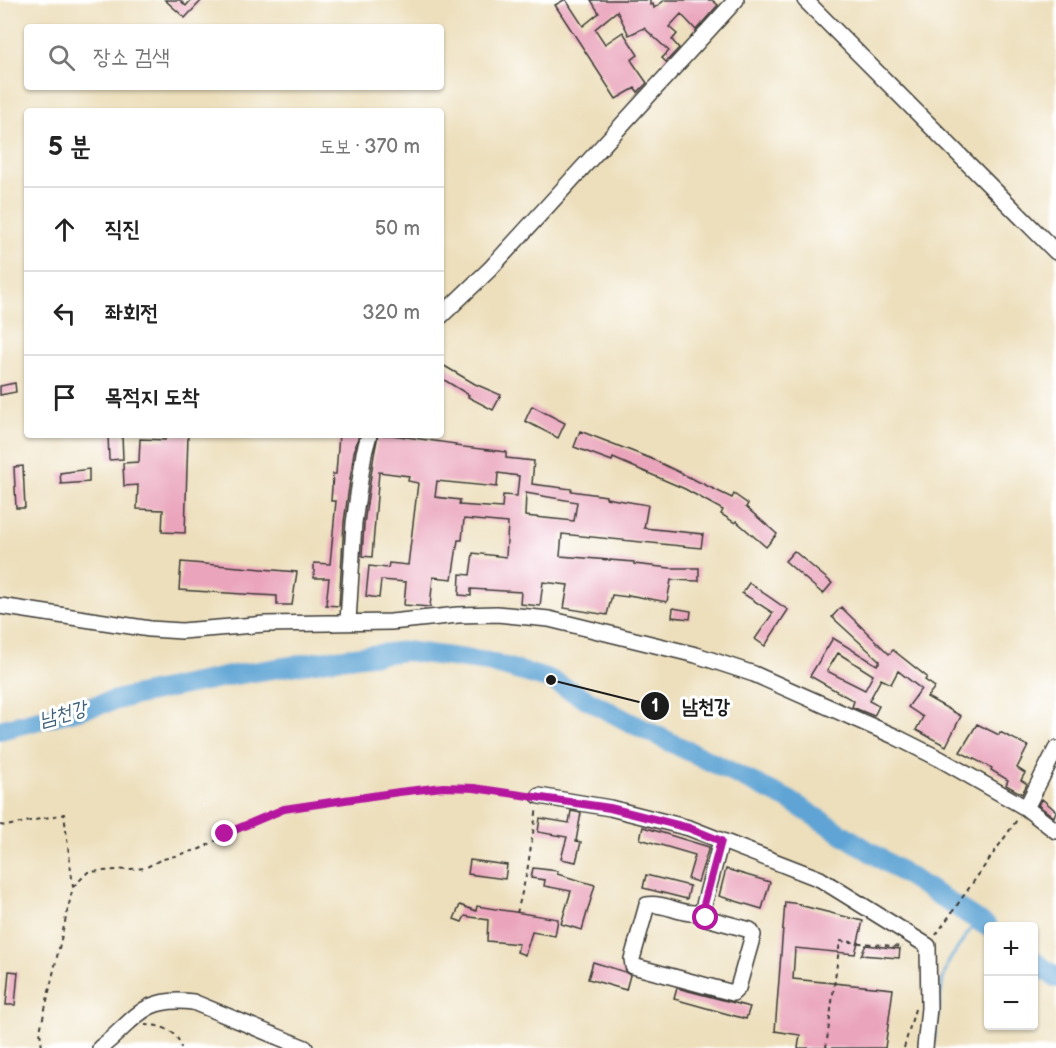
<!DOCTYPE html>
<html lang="ko">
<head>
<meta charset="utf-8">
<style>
  :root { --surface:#fff; --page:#f2f2f2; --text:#222; --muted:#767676; --line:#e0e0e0 }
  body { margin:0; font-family:"Balsamiq Sans","Poor Story",sans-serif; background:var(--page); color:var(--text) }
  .controls { position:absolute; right:18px; bottom:18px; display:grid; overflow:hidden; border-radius:6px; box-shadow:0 2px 4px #0004 }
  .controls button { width:54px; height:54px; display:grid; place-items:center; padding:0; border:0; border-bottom:2px solid var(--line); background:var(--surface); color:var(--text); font:30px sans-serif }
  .stop { position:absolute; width:18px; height:18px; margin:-14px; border:4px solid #b5179e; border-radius:50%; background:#fff }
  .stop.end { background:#b5179e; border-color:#fff; box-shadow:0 2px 6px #0008 }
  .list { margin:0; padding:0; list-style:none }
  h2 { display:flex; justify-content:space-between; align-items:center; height:78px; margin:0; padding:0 24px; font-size:26px }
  h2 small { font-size:20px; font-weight:400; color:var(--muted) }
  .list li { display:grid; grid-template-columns:39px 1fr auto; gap:18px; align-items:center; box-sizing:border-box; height:84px; padding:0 24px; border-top:2px solid var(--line) }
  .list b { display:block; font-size:22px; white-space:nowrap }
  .list em { font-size:20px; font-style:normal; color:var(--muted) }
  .icon { flex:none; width:33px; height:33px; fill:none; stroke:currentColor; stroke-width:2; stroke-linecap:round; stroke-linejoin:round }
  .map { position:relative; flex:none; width:1056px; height:1048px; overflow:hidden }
  .search { position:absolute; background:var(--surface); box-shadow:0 2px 4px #0004; left:24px; top:24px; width:420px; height:66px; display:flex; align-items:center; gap:15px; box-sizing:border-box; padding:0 21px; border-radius:6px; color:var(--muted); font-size:22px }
  .panel { position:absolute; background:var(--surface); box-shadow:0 2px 4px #0004; left:24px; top:108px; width:420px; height:330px; border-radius:6px }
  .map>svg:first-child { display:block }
</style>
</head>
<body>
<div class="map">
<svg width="1056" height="1048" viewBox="0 0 1056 1048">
  <rect width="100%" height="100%" fill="#fff"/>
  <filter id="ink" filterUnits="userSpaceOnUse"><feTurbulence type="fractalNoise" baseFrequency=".0167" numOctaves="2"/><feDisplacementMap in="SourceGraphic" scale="12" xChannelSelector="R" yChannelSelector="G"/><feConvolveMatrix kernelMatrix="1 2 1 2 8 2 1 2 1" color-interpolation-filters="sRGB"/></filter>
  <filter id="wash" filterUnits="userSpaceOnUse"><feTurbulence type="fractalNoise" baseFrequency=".008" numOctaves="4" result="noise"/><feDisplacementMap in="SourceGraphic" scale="24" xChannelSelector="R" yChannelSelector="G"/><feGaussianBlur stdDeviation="1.35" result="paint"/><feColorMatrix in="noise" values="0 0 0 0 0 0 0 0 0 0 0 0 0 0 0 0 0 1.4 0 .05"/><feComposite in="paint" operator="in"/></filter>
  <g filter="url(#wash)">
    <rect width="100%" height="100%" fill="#eddfbc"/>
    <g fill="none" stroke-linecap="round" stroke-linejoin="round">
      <path stroke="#5fa4d4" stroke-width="3" d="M933 1048 943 979 949 961 978 918"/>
      <path stroke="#5fa4d4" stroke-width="20" d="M0 730 128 697 234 675 328 660 406 651 488 662 551 680 627 721 789 800 988 927
        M1034 961 1056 978"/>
    </g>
    <g id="blocks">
      <path fill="#eaa4bc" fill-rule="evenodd" d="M165 0H180L186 6 191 0H202L185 18Z
        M564 0H566L583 26 599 13 591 0H650V5L653 4 654 8 665 0H712L718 5 696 30 681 14 669 27 677 34 672 40 679 48 666 62 662 58 669 51 644 28 629 35 617 11 595 29 605 44 623 32 638 55 631 60 647 83 638 92 635 88 616 99 555 5Z
        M441 364 475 384 501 395 493 410 468 397 469 395 441 378Z
        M15 383 16 392 0 395V386Z
        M532 406 565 423 558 438 525 421Z
        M580 431 652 459 732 498 734 494 748 504 746 507 777 534 766 547 736 521 735 523 721 514 723 510 685 489 613 458 612 461 574 447Z
        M108 435H122L123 459 109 460Z
        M165 435H188L185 533 162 532 163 510 137 509 138 485 124 486 123 463 139 462 140 439 165 440Z
        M339 435H359L354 452 344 522 339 606 326 605 329 578H314V563L330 564 336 501H331L333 474H336Z
        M378 435H392L456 444 455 446 506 452V458L534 461 532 484 572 489 571 491 606 496V498L648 505 644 528 703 534 701 548 562 534 560 556 634 562V564L670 568H699V581L671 580 667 602 628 595V597L612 595 607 615 564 608 568 585 543 582 540 606 520 604 521 592 471 589V596L459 595 460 574 470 575 473 553 506 557 508 523 464 519 462 540H458L452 579 433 577 430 607 404 605 406 582 381 580 379 598 366 596 369 566 388 568 389 563 408 565 418 483 408 481 409 476 379 472 372 557 362 556 364 524 374 455ZM498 473 519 476 517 496 503 495 502 508 459 505 460 500 435 497 437 481 497 487ZM526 493 577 502 574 521 525 516Z
        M23 466 25 508H16L14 467Z
        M89 469V482L61 484 60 473Z
        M794 551 832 583 823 594 785 561Z
        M181 562 297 572 292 605H277V596L179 590Z
        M749 583 788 610 765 646 755 639 773 613 742 593Z
        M841 607 889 654 893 650 927 677 925 680 935 687 927 697 961 716 946 746 916 730 923 717 908 707 921 689 898 671 891 684 881 679 869 701 879 706 874 716 852 707 854 701 810 676 833 638 877 665 880 661 832 617ZM838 653 873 675 865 690 827 671Z
        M673 608 691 611 690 619 672 617Z
        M977 724 999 735 1000 732 1028 746 1017 768 1025 773 1021 780 1027 784 1022 794 1006 785 1008 780 991 770 992 768 960 752Z
        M1042 799 1056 811 1054 817 1038 805Z
        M571 811 581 813 576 841 581 842 576 862 561 859 567 837 538 832 540 818 569 823Z
        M643 827 709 847 698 882 688 879 695 855 640 839Z
        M470 860 507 865 505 879 468 874Z
        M533 868 558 871 557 874 595 885 582 930 561 924 571 891 544 886 545 880 531 878Z
        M726 869 770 882 762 909 719 896Z
        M646 875 690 886 687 899 643 888Z
        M785 902 800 904 799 905 863 921 855 954 795 948 793 979 893 989 885 1048H798L800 1035 775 1031Z
        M460 905 476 911 477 906 558 919 555 936 532 932 525 955 517 952 519 944 487 941 488 920 465 916 462 922 454 919Z
        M866 945 900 949 899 958 861 955Z
        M593 962 625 972 630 975 626 990 588 979Z
        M9 971 18 972 15 1005H6Z
        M677 988 750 1007 746 1019 674 999Z"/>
    </g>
  </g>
  <g filter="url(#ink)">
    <use href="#blocks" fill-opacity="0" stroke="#3b3934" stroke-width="1.5"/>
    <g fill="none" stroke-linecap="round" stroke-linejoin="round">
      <g stroke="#3b3934" stroke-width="18">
        <path id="minor" d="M805 0 1056 252
          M441 316 490 269 736 0
          M0 606 150 629 182 631 265 624 391 622 458 615 497 614 549 619 696 655 754 674 894 736 940 759 1026 808 1056 831
          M348 621 354 523 364 453 369 435
          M539 796 610 808 689 828 820 879 928 946 929 1008 925 1048
          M1026 808 1056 749
          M702 912C683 917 666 902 647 905L632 959 633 966 733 993 738 988 753 935 750 930 706 918 702 912 721 841
          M100 1048C135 1021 142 995 193 1002L305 1048"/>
      </g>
      <path stroke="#3b3934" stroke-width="2" stroke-dasharray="4.5 4.5" stroke-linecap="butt" d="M0 825 6 826 64 814 73 887 40 1031 42 1048
        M73 887 88 872 145 868 160 860 200 849 253 821 284 809 308 804 443 787 474 788 527 795
        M517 913 527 872 537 807
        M936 935 1019 817
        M145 1025C161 1025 178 1030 181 1048
        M826 1048 840 941 903 947
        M904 1048 915 1009"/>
      <use href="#minor" stroke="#fff" stroke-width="15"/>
    </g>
  </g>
  <g fill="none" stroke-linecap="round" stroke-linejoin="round" filter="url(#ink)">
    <path stroke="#b5179e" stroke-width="8" d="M225 834 284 809 399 792 443 787 474 788 610 808 689 828 721 841 702 912 706 918"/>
  </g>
  <g text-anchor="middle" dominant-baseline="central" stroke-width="6" stroke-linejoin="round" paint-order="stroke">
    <g font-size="20" font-style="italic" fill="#3e6078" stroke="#fff">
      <text transform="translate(63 714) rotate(-15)">남천강</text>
    </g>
  </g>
  <path fill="none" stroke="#1c1c1c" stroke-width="2" d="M551 680L655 706"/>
  <g fill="#1c1c1c" stroke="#fff" stroke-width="2">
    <circle cx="551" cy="680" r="6"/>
    <circle cx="655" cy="706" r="15"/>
  </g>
  <g font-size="18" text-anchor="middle" font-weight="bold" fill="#fff">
    <text x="655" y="712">1</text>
  </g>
  <g font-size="20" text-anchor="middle" font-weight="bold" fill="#1c1c1c" stroke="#fff" stroke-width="6" stroke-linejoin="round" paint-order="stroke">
    <text x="706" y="713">남천강</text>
  </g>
</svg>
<div class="controls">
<button>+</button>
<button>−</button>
</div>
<div class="stop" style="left:706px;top:918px"></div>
<div class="stop end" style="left:225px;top:834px"></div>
<div class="search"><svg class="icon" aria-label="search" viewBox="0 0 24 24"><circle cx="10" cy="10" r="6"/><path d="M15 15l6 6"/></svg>장소 검색</div>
<section class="panel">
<h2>5 분<small>도보 · 370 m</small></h2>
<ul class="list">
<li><svg class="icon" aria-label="ahead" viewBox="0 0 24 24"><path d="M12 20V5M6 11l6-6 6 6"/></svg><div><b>직진</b></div><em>50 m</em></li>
<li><svg class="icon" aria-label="left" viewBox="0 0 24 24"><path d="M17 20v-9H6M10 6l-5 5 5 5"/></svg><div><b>좌회전</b></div><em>320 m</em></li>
<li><svg class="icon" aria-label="arrive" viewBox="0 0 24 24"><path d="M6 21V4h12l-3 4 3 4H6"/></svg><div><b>목적지 도착</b></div></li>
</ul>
</section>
</div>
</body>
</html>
